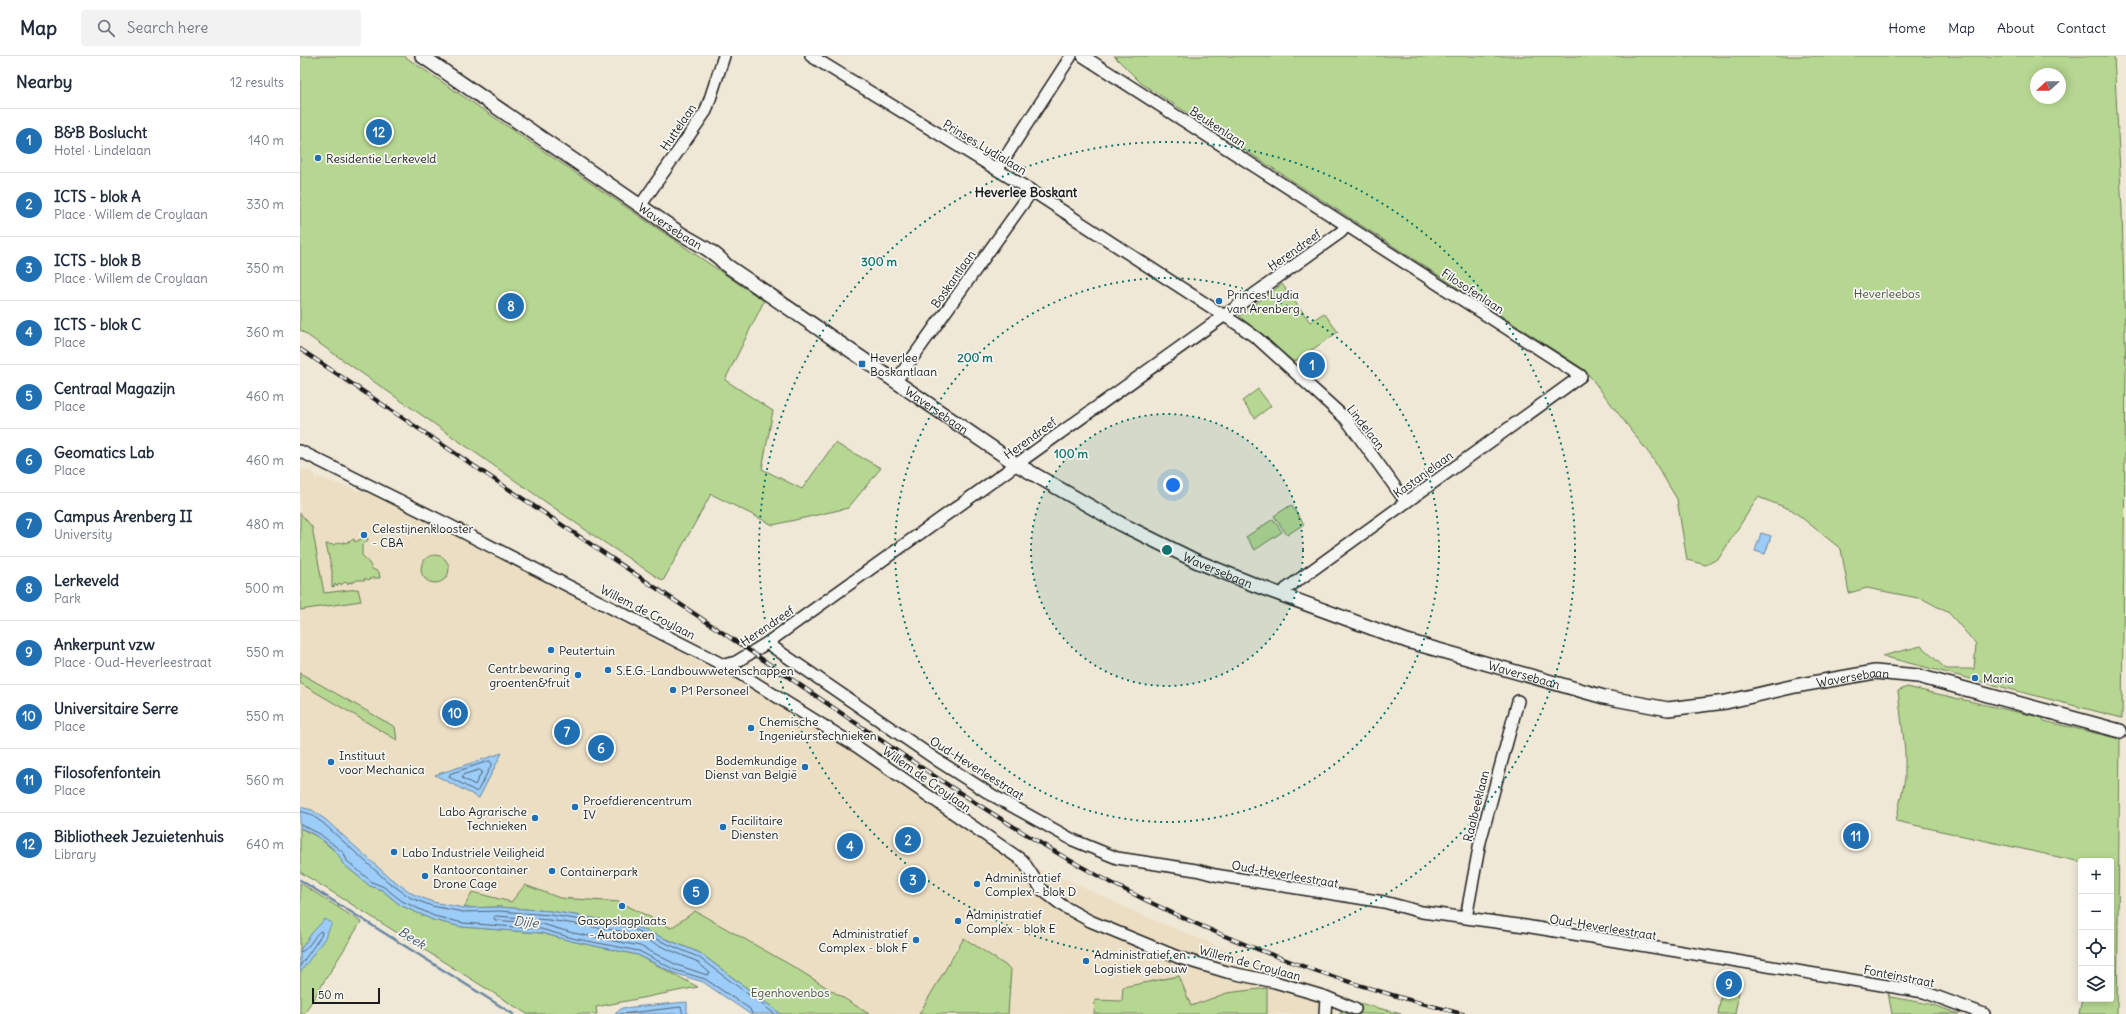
<!DOCTYPE html>
<html lang="en">
<head>
<meta charset="utf-8">
<style>
  :root { --surface:#fff; --page:#f2f2f3; --text:#1f2937; --muted:#747a83; --line:#e0e1e3; --accent:#1f6fb2 }
  body { margin:0; font-family:Delius,sans-serif; background:var(--page); color:var(--text) }
  .controls { position:absolute; right:12px; bottom:12px; display:grid; overflow:hidden; border-radius:4px; box-shadow:0 2px 10px #0003 }
  .controls button { width:36px; height:36px; display:grid; place-items:center; padding:0; border:0; border-bottom:1px solid var(--line); background:var(--surface); color:var(--text); font:20px sans-serif }
  .compass { position:absolute; left:1730px; top:12px; width:36px; height:36px; border-radius:50%; background:var(--surface); box-shadow:0 2px 10px #0003; rotate:249deg }
  .scale { position:absolute; left:12px; bottom:10px; width:68px; box-sizing:border-box; padding-left:4px; border:2px solid #1c1c1c; border-top:0; font-size:11px; line-height:14px; white-space:nowrap; color:#1c1c1c; -webkit-text-stroke:3px #f6f6f2; paint-order:stroke }
  .you { position:absolute; left:873px; top:429px; width:14px; height:14px; margin:-10px; border:3px solid #fff; border-radius:50%; background:#1a73e8; box-shadow:0 0 0 6px #1a73e833 }
  .badge { display:grid; place-items:center; width:26px; height:26px; border-radius:50%; background:var(--accent); color:#fff; font-size:13px; font-weight:700 }
  .pin { position:absolute; translate:-50% -50%; border:2px solid #fff; box-shadow:0 1px 4px #0006 }
  .list { margin:0; padding:0; list-style:none }
  h2 { display:flex; justify-content:space-between; align-items:center; height:52px; margin:0; padding:0 16px; font-size:17px }
  h2 small { font-size:13px; font-weight:400; color:var(--muted) }
  .list li { display:grid; grid-template-columns:26px 1fr auto; gap:12px; align-items:center; box-sizing:border-box; height:64px; padding:0 16px; border-top:1px solid var(--line) }
  .list b { display:block; font-size:15px; white-space:nowrap }
  .list p { margin:0; font-size:13px; white-space:nowrap; color:var(--muted) }
  .list em { font-size:13px; font-style:normal; color:var(--muted) }
  .icon { flex:none; width:22px; height:22px; fill:none; stroke:currentColor; stroke-width:2; stroke-linecap:round; stroke-linejoin:round }
  .map { position:relative; flex:none; width:1826px; height:958px; overflow:hidden }
  header { display:flex; align-items:center; gap:24px; box-sizing:border-box; height:56px; padding:0 20px; background:var(--surface); border-bottom:1px solid var(--line) }
  header strong { font-size:19px }
  nav { display:flex; gap:22px; margin-inline-start:auto; font-size:14px }
  .search { width:280px; height:36px; background:var(--page); display:flex; align-items:center; gap:10px; box-sizing:border-box; padding:0 14px; border-radius:4px; color:var(--muted); font-size:15px }
  main { display:flex }
  aside { flex:1; background:var(--surface) }
  .map>svg:first-child { display:block }
</style>
</head>
<body>
<header>
<strong>Map</strong>
<div class="search"><svg class="icon" aria-label="search" viewBox="0 0 24 24"><circle cx="10" cy="10" r="6"/><path d="M15 15l6 6"/></svg>Search here</div>
<nav><a>Home</a><a>Map</a><a>About</a><a>Contact</a></nav>
</header>
<main>
<aside>
<h2>Nearby<small>12 results</small></h2>
<ul class="list">
<li><span class="badge">1</span><div><b>B&amp;B Boslucht</b><p>Hotel · Lindelaan</p></div><em>140 m</em></li>
<li><span class="badge">2</span><div><b>ICTS - blok A</b><p>Place · Willem de Croylaan</p></div><em>330 m</em></li>
<li><span class="badge">3</span><div><b>ICTS - blok B</b><p>Place · Willem de Croylaan</p></div><em>350 m</em></li>
<li><span class="badge">4</span><div><b>ICTS - blok C</b><p>Place</p></div><em>360 m</em></li>
<li><span class="badge">5</span><div><b>Centraal Magazijn</b><p>Place</p></div><em>460 m</em></li>
<li><span class="badge">6</span><div><b>Geomatics Lab</b><p>Place</p></div><em>460 m</em></li>
<li><span class="badge">7</span><div><b>Campus Arenberg II</b><p>University</p></div><em>480 m</em></li>
<li><span class="badge">8</span><div><b>Lerkeveld</b><p>Park</p></div><em>500 m</em></li>
<li><span class="badge">9</span><div><b>Ankerpunt vzw</b><p>Place · Oud-Heverleestraat</p></div><em>550 m</em></li>
<li><span class="badge">10</span><div><b>Universitaire Serre</b><p>Place</p></div><em>550 m</em></li>
<li><span class="badge">11</span><div><b>Filosofenfontein</b><p>Place</p></div><em>560 m</em></li>
<li><span class="badge">12</span><div><b>Bibliotheek Jezuietenhuis</b><p>Library</p></div><em>640 m</em></li>
</ul>
</aside>
<div class="map">
<svg width="1826" height="958" viewBox="0 0 1826 958">
  <rect width="100%" height="100%" fill="#f0e8d6"/>
  <filter id="ink" filterUnits="userSpaceOnUse"><feTurbulence type="fractalNoise" baseFrequency=".025" numOctaves="2"/><feDisplacementMap in="SourceGraphic" scale="8" xChannelSelector="R" yChannelSelector="G"/><feConvolveMatrix kernelMatrix="1 2 1 2 8 2 1 2 1" color-interpolation-filters="sRGB"/></filter>
  <g filter="url(#ink)">
    <path fill="#ecdec3" d="M0 413 13 416 15 423H18V421L59 435 61 433 127 466 140 475H145L213 509 424 619 439 617 739 814 755 818 844 860 1040 940 1036 958H536L164 852 133 846 113 838 90 822 26 764 12 754 0 751Z"/>
    <path fill="#b6d791" stroke="#697a56" fill-rule="evenodd" d="M0 0H104L464 245 425 324 473 355 462 413 502 433 535 387 581 412 548 452 473 469 411 438 363 525 293 479 0 274Z
      M814 0H1814L1822 154 1826 316 1822 662 1582 600 1621 590 1646 613H1674L1676 588 1649 557 1623 543 1567 532 1549 537 1541 493 1492 454 1458 441 1419 502 1406 509 1387 504 1377 443 1351 400 1285 314 841 27ZM1736 18H1760V42H1736Z
      M982 228 1010 266 1024 257 1038 276 994 306 939 260Z
      M958 333 971 350 955 362 942 345Z
      M991 449 1004 468 987 479 974 460Z
      M0 457 12 471 24 537 58 533 61 545 0 554Z
      M973 463 982 476 955 494 946 481Z
      M67 480 68 484 62 490V499L69 507 72 513 79 516 80 522H72L68 524 65 522V524H57L54 526 52 525V527L48 526V528L45 526 41 529 40 527 37 530 35 528V530L32 531V515L26 488 34 489 36 487 37 488 41 486 43 488V486L47 487 49 484V486L54 483 55 486Z
      M121 513a14 14 0 1 1 28 0a14 14 0 1 1-28 0Z
      M0 617 95 671 97 684 0 627Z
      M1607 631 1743 662 1744 665 1820 683 1817 958H1779L1782 943H1811V805L1781 806 1596 765 1605 722V695L1598 635Z
      M0 772 18 781 41 800 42 807 70 830 82 834 100 849 133 864 162 871 241 877 271 885 338 899 398 931 296 951 297 958H227L0 816Z
      M0 827 61 866 4 958H0Z
      M225 829 260 842 320 846 371 872 395 855 494 911 569 958H481L400 897 329 868 250 855 199 851 164 852 172 836 211 846Z
      M664 882 711 913 708 958H619Z
      M879 920 891 950 927 937 967 932V958H794L795 944 822 945 823 931Z
      M1436 930H1440L1435 958H1418L1422 933 1435 936Z
      M1588 937 1590 941 1630 948 1659 958H1592Z
      M1044 943 1101 958H1040Z"/>
    <path fill="#9cccf8" stroke="#6986a0" d="M1461 477 1471 480 1465 498 1455 495Z
      M202 697 179 742 135 719Z
      M0 751 12 754 26 764 90 822 113 838 133 846 164 852 199 851 250 855 329 868 400 897 481 958H450L403 926 374 917 338 899 271 885 241 877 162 871 133 864 100 849 82 834 70 830 42 807C40 794 13 776 0 772Z
      M25 863 32 867 25 882 0 917V894L12 877Z
      M387 946V958H315L322 952Z"/>
    <g fill="none" stroke-linecap="round" stroke-linejoin="round">
      <path stroke="#4f6274" stroke-width="1" d="M190 705 192 708 177 736 149 721 150 718Z
        M180 714 182 716 175 729 162 722 163 719Z
        M0 755 10 758 23 767 87 825 111 842 132 850 163 856 199 855 250 859 328 871 398 901 475 958
        M0 768 20 778 44 797 47 805 72 826 84 831 102 845 134 860 163 867 241 873 272 882 339 895 375 914 405 923 450 953 452 958
        M196 860 249 864 327 876 396 905 410 917 407 919 377 909 340 890 273 877 242 868 195 864 194 862Z
        M0 896C9 894 13 881 20 875L22 876 21 880 0 910
        M321 958 381 951 383 958"/>
      <path stroke="#6986a0" stroke-width="2.5" d="M0 824 213 958"/>
      <g stroke="#1c1c1c" stroke-width="14">
        <path id="minor" d="M511 0 732 135 940 270 958 283 1046 363 1106 446
          M783 0 1281 320 986 533 982 539
          M697 114 771 0
          M340 150 406 55 424 0
          M596 325 732 135
          M0 395 145 467 439 617 556 690 723 805 742 834 763 850 790 865 880 902 927 916 975 926 1026 941 1025 958
          M467 587 637 704 692 739 773 784 817 802 896 814 915 819 1084 846 1122 856 1225 870 1624 936 1684 958
          M424 609 436 606 467 587 1041 176 1047 169
          M1166 862 1180 786 1218 645
          M1026 941 1055 953"/>
      </g>
      <g stroke="#1c1c1c" stroke-width="16">
        <g id="tertiary">
          <path id="s1" d="M122 0 377 175C393 186 414 194 426 209L716 408 821 468 896 505 955 529 1107 585 1304 641 1368 653 1426 646 1495 630 1575 616 1618 620 1820 675"/>
        </g>
      </g>
      <use href="#minor" stroke="#f6f6f2" stroke-width="11"/>
      <use href="#tertiary" stroke="#f6f6f2" stroke-width="13"/>
      <g stroke="#1c1c1c" stroke-width="4">
        <path id="rail" d="M0 293C150 394 300 495 450 595 557 667 661 742 773 806 894 874 1028 925 1163 958"/>
      </g>
      <use href="#rail" stroke="#f6f6f2" stroke-width="2.5" stroke-dasharray="8" stroke-linecap="butt"/>
    </g>
  </g>
  <circle cx="867" cy="494" r="136" fill="#0f766e" fill-opacity=".12"/>
  <g fill="none" stroke="#0f766e" stroke-width="2" stroke-dasharray="2 4">
    <circle cx="867" cy="494" r="136"/>
    <circle cx="867" cy="494" r="272"/>
    <circle cx="867" cy="494" r="408"/>
  </g>
  <g fill="#1f6fb2" stroke="#f6f6f2" stroke-width="1.5">
    <circle cx="18" cy="102" r="4"/>
    <circle cx="919" cy="245" r="4"/>
    <rect x="558" y="304" width="8" height="8" rx="2"/>
    <circle cx="64" cy="479" r="4"/>
    <circle cx="251" cy="594" r="4"/>
    <circle cx="308" cy="614" r="4"/>
    <circle cx="278" cy="619" r="4"/>
    <circle cx="1675" cy="622" r="4"/>
    <circle cx="373" cy="634" r="4"/>
    <circle cx="451" cy="672" r="4"/>
    <circle cx="31" cy="706" r="4"/>
    <circle cx="505" cy="711" r="4"/>
    <circle cx="275" cy="751" r="4"/>
    <circle cx="235" cy="762" r="4"/>
    <circle cx="423" cy="771" r="4"/>
    <circle cx="94" cy="796" r="4"/>
    <circle cx="252" cy="815" r="4"/>
    <circle cx="125" cy="820" r="4"/>
    <circle cx="677" cy="828" r="4"/>
    <circle cx="322" cy="850" r="4"/>
    <circle cx="658" cy="865" r="4"/>
    <circle cx="616" cy="884" r="4"/>
    <circle cx="786" cy="905" r="4"/>
  </g>
  <g text-anchor="middle" dominant-baseline="central" stroke-width="3.5" stroke-linejoin="round" paint-order="stroke">
    <g font-size="12" fill="#1c1c1c" stroke="#f6f6f2">
      <text transform="translate(378 71) rotate(-56)">Huttelaan</text>
      <text transform="translate(918 71) rotate(33)">Beukenlaan</text>
      <text transform="translate(685 91) rotate(31)">Prinses Lydialaan</text>
      <text stroke="none"><textPath href="#s1" startOffset="301">Waversebaan</textPath></text>
      <text transform="translate(994 194) rotate(-35)">Herendreef</text>
      <text transform="translate(653 223) rotate(-55)">Boskantlaan</text>
      <text transform="translate(1173 235) rotate(33)">Filosofenlaan</text>
      <text stroke="none"><textPath href="#s1" startOffset="625">Waversebaan</textPath></text>
      <text transform="translate(1066 371) rotate(52)">Lindelaan</text>
      <text transform="translate(730 382) rotate(-36)">Herendreef</text>
      <text transform="translate(1123 418) rotate(-36)">Kastanjelaan</text>
      <text stroke="none"><textPath href="#s1" startOffset="949">Waversebaan</textPath></text>
      <text transform="translate(348 556) rotate(27)">Willem de Croylaan</text>
      <text transform="translate(467 570) rotate(-34)">Herendreef</text>
      <text stroke="none"><textPath href="#s1" startOffset="1273">Waversebaan</textPath></text>
      <text stroke="none"><textPath href="#s1" startOffset="1609">Waversebaan</textPath></text>
      <text transform="translate(677 712) rotate(32)">Oud-Heverleestraat</text>
      <text transform="translate(627 723) rotate(35)">Willem de Croylaan</text>
      <text transform="translate(1176 750) rotate(-76)">Raalbeeklaan</text>
      <text transform="translate(985 818) rotate(10)">Oud-Heverleestraat</text>
      <text transform="translate(1303 871) rotate(9)">Oud-Heverleestraat</text>
      <text transform="translate(950 907) rotate(15)">Willem de Croylaan</text>
      <text transform="translate(1599 920) rotate(11)">Fonteinstraat</text>
    </g>
    <g font-size="12" fill="#1c1c1c" stroke="#f6f6f2" text-anchor="start">
      <text x="26" y="102">Residentie Lerkeveld</text>
      <text x="927" y="238">Princes Lydia<tspan x="927" dy="14">van Arenberg</tspan></text>
      <text x="570" y="301">Heverlee<tspan x="570" dy="14">Boskantlaan</tspan></text>
      <text x="72" y="472">Celestijnenklooster<tspan x="72" dy="14">- CBA</tspan></text>
      <text x="259" y="594">Peutertuin</text>
      <text x="270" y="612" text-anchor="end">Centr.bewaring<tspan x="270" dy="14">groenten&amp;fruit</tspan></text>
      <text x="316" y="614">S.E.G.-Landbouwwetenschappen</text>
      <text x="1683" y="622">Maria</text>
      <text x="381" y="634">P1 Personeel</text>
      <text x="459" y="665">Chemische<tspan x="459" dy="14">Ingenieurstechnieken</tspan></text>
      <text x="39" y="699">Instituut<tspan x="39" dy="14">voor Mechanica</tspan></text>
      <text x="497" y="704" text-anchor="end">Bodemkundige<tspan x="497" dy="14">Dienst van België</tspan></text>
      <text x="283" y="744">Proefdierencentrum<tspan x="283" dy="14">IV</tspan></text>
      <text x="227" y="755" text-anchor="end">Labo Agrarische<tspan x="227" dy="14">Technieken</tspan></text>
      <text x="431" y="764">Facilitaire<tspan x="431" dy="14">Diensten</tspan></text>
      <text x="102" y="796">Labo Industriele Veiligheid</text>
      <text x="133" y="813">Kantoorcontainer<tspan x="133" dy="14">Drone Cage</tspan></text>
      <text x="260" y="815">Containerpark</text>
      <text x="685" y="821">Administratief<tspan x="685" dy="14">Complex - blok D</tspan></text>
      <text x="666" y="858">Administratief<tspan x="666" dy="14">Complex - blok E</tspan></text>
      <text x="322" y="864" text-anchor="middle">Gasopslagplaats<tspan x="322" dy="14">- Autoboxen</tspan></text>
      <text x="608" y="877" text-anchor="end">Administratief<tspan x="608" dy="14">Complex - blok F</tspan></text>
      <text x="794" y="898">Administratief en<tspan x="794" dy="14">Logistiek gebouw</tspan></text>
    </g>
    <g font-size="12" fill="#4a543f" stroke="#f6f6f2">
      <text x="1587" y="237">Heverleebos</text>
      <text x="490" y="936">Egenhovenbos</text>
    </g>
    <g font-size="13" font-weight="bold" fill="#1c1c1c" stroke="#f6f6f2">
      <text x="726" y="136">Heverlee Boskant</text>
    </g>
    <g font-size="13" font-style="italic" fill="#495a69" stroke="#f6f6f2">
      <text transform="translate(226 866) rotate(6)">Dijle</text>
      <text transform="translate(112 882) rotate(32)">Beek</text>
    </g>
  </g>
  <circle cx="867" cy="494" r="6" fill="#0f766e" stroke="#f6f6f2" stroke-width="2"/>
  <g font-size="12" text-anchor="middle" font-weight="bold" fill="#0f766e" stroke="#f6f6f2" stroke-width="3.5" stroke-linejoin="round" paint-order="stroke">
    <text x="579" y="210">300 m</text>
    <text x="675" y="306">200 m</text>
    <text x="771" y="402">100 m</text>
  </g>
</svg>
<div class="controls">
<button>+</button>
<button>−</button>
<button><svg class="icon" aria-label="locate" viewBox="0 0 24 24"><circle cx="12" cy="12" r="6"/><path d="M12 2v4M12 18v4M2 12h4M18 12h4"/></svg></button>
<button><svg class="icon" aria-label="layers" viewBox="0 0 24 24"><path d="M12 4l9 5-9 5-9-5zM3 14l9 5 9-5"/></svg></button>
</div>
<svg class="compass" viewBox="-18 -18 36 36"><path d="M0-13l5 13h-10z" fill="#e53935"/><path d="M0 13l5-13h-10z" fill="#747a83"/></svg>
<div class="scale">50 m</div>
<div class="you"></div>
<div class="pin badge" style="left:1012px;top:309px">1</div>
<div class="pin badge" style="left:608px;top:784px">2</div>
<div class="pin badge" style="left:613px;top:824px">3</div>
<div class="pin badge" style="left:550px;top:790px">4</div>
<div class="pin badge" style="left:396px;top:836px">5</div>
<div class="pin badge" style="left:301px;top:692px">6</div>
<div class="pin badge" style="left:267px;top:676px">7</div>
<div class="pin badge" style="left:211px;top:250px">8</div>
<div class="pin badge" style="left:1429px;top:928px">9</div>
<div class="pin badge" style="left:155px;top:657px">10</div>
<div class="pin badge" style="left:1556px;top:780px">11</div>
<div class="pin badge" style="left:79px;top:76px">12</div>
</div>
</main>
</body>
</html>
